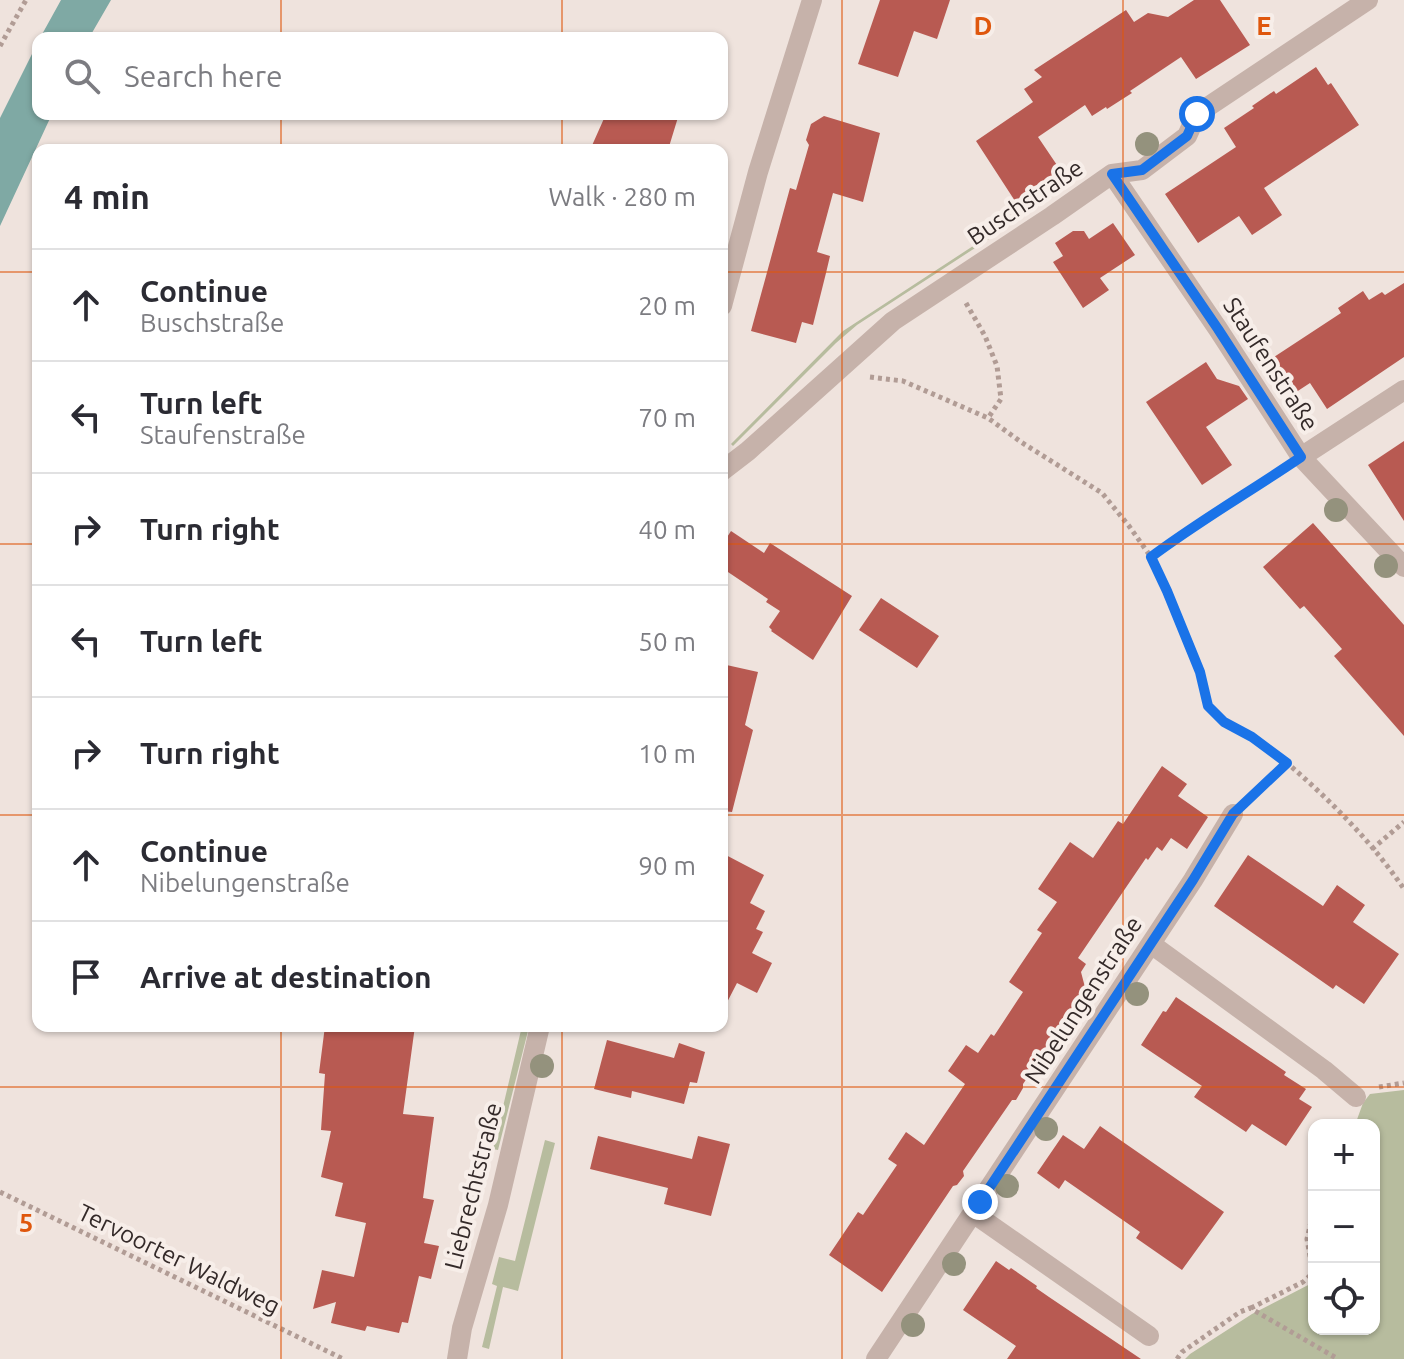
<!DOCTYPE html>
<html lang="en">
<head>
<meta charset="utf-8">
<style>
  :root { --surface:#fff; --page:#f2f2f3; --text:#2b2b33; --muted:#7c7c81; --line:#e1e1e2 }
  body { margin:0; font-family:Ubuntu,sans-serif; background:var(--page); color:var(--text) }
  .controls { position:absolute; right:24px; bottom:24px; display:grid; overflow:hidden; border-radius:16px; box-shadow:0 2px 6px #0004 }
  .controls button { width:72px; height:72px; display:grid; place-items:center; padding:0; border:0; border-bottom:2px solid var(--line); background:var(--surface); color:var(--text); font:40px sans-serif }
  .stop { position:absolute; width:24px; height:24px; margin:-18px; border:6px solid #1a73e8; border-radius:50%; background:#fff }
  .stop.end { background:#1a73e8; border-color:#fff; box-shadow:0 2px 8px #0008 }
  .list { margin:0; padding:0; list-style:none }
  h2 { display:flex; justify-content:space-between; align-items:center; height:104px; margin:0; padding:0 32px; font-size:34px }
  h2 small { font-size:26px; font-weight:400; color:var(--muted) }
  .list li { display:grid; grid-template-columns:52px 1fr auto; gap:24px; align-items:center; box-sizing:border-box; height:112px; padding:0 32px; border-top:2px solid var(--line) }
  .list b { display:block; font-size:30px; white-space:nowrap }
  .list p { margin:0; font-size:26px; white-space:nowrap; color:var(--muted) }
  .list em { font-size:26px; font-style:normal; color:var(--muted) }
  .icon { flex:none; width:44px; height:44px; fill:none; stroke:currentColor; stroke-width:2; stroke-linecap:round; stroke-linejoin:round }
  .map { position:relative; flex:none; width:1404px; height:1359px; overflow:hidden }
  .search { position:absolute; background:var(--surface); box-shadow:0 2px 6px #0004; left:32px; top:32px; width:696px; height:88px; display:flex; align-items:center; gap:20px; box-sizing:border-box; padding:0 28px; border-radius:16px; color:var(--muted); font-size:30px }
  .panel { position:absolute; background:var(--surface); box-shadow:0 2px 6px #0004; left:32px; top:144px; width:696px; height:888px; border-radius:16px }
  .map>svg:first-child { display:block }
</style>
</head>
<body>
<div class="map">
<svg width="1404" height="1359" viewBox="0 0 1404 1359">
  <rect width="100%" height="100%" fill="#efe3dd"/>
  <path fill="#b7bc9e" d="M993 233 995 235 857 325 836 343 733 446 731 444 843 331Z
    M522 1026 529 1027 498 1150 493 1149Z
    M1404 1090V1359H1185L1190 1354 1252 1314 1314 1282V1329H1374V1125H1355L1363 1103 1370 1094Z
    M545 1140 555 1143 518 1291 503 1287 489 1349 482 1347 497 1286 492 1284 499 1257 515 1261Z"/>
  <path fill="#7fa9a4" d="M61 0H111L89 38H40Z
    M38 42V114H52L0 226V118Z"/>
  <path fill="#b85a52" d="M880 0H950L937 39 914 31 898 77 858 64Z
    M1194 0H1220L1250 45 1196 79 1181 57 1130 91 1132 93 1107 109 1106 107 1092 116 1085 105 1038 137 1061 171 1044 182 1041 190H1032L1015 201 976 141 1033 102 1024 89 1042 77 1034 70 1126 10 1134 22 1148 13 1168 17Z
    M1316 67 1328 85 1331 83 1359 125 1264 188 1282 215 1252 235 1239 216 1198 243 1165 194 1236 147 1224 128 1254 108 1252 106 1274 91 1276 94Z
    M606 114H679L668 150H590Z
    M824 116 880 133 863 202 833 193 817 252 830 256 826 273 813 325 802 322 796 343 751 331 790 188 796 190 809 145 806 140 811 124Z
    M1113 223 1135 255 1100 278 1109 290 1083 308 1053 262 1063 256 1055 243 1073 231H1084L1089 239Z
    M1404 283V357L1327 409 1310 383 1284 400 1267 374 1280 366 1274 357 1341 313 1338 308 1363 291 1369 300 1382 292 1385 295Z
    M1206 362 1217 379 1239 386 1248 399 1206 427 1232 465 1202 485 1146 402Z
    M1404 441V521L1368 465Z
    M1313 523 1404 625V736L1334 656 1342 649 1304 606 1300 609 1263 567Z
    M731 531 764 553 770 543 852 596 813 660 771 631 772 630 769 627 780 611 766 602 768 599 722 568V545Z
    M881 598 939 636 917 668 859 630Z
    M722 664 758 672 745 725 753 730 732 812 722 811Z
    M1162 766 1187 784 1178 796 1208 817 1187 849 1171 838 1162 851 1157 847 1148 860 1146 858 1078 958 1086 964 1081 972 1087 995 1066 1022 1023 1084V1088L1016 1100H1012L963 1171 964 1176 957 1185 953 1186 882 1292 829 1255 858 1212 863 1215 897 1165 888 1159 906 1132 924 1145 965 1084 948 1071 966 1045 978 1053 991 1034 994 1036 1023 992 1009 982 1042 933 1037 930 1057 902 1038 889 1070 842 1093 858 1118 821 1123 824Z
    M722 853 764 875 750 903 765 911 756 929 763 932 752 953 772 963 757 993 737 983 722 1012Z
    M1248 855 1323 906 1337 885 1365 905 1353 922 1399 954 1364 1004 1336 985 1333 989 1214 906Z
    M1176 997 1286 1072 1284 1075 1306 1089 1299 1099 1312 1107 1286 1146 1252 1124 1246 1132 1194 1097 1202 1086 1141 1045 1163 1011 1166 1012Z
    M325 1026 369 1030 370 1026H415L403 1114 434 1117 423 1198 434 1200 424 1243 439 1246 431 1279 419 1276 408 1323 402 1322 399 1333 367 1326 365 1331 331 1323 336 1302 313 1309 322 1270 354 1277 366 1223 335 1216 343 1183 321 1177 331 1131 321 1130 325 1074 319 1073Z
    M607 1040 674 1058 679 1043 705 1052 697 1083 690 1082 684 1104 632 1091 631 1098 594 1089Z
    M1100 1126 1224 1212 1182 1270 1136 1238 1140 1232 1065 1180 1059 1189 1037 1173 1063 1135 1084 1149Z
    M598 1136 692 1159 698 1136 730 1144 711 1216 664 1204 668 1188 590 1169Z
    M996 1261 1009 1270 1011 1268 1037 1286 1036 1288 1049 1297 1141 1359H1007L1016 1346 963 1310Z"/>
  <g fill="none" stroke-linecap="round" stroke-linejoin="round">
    <path stroke="#b19c95" stroke-width="5" stroke-dasharray="4 4" stroke-linecap="butt" d="M0 46 26 0
      M966 303 985 336 997 366 1001 399 988 418
      M870 377 903 381 988 418 1021 442 1102 493 1129 526 1151 557
      M1281 470 1183 532 1151 557 1167 591 1200 672 1208 706 1224 722 1252 737 1287 763
      M1251 797 1287 763C1330 800 1372 842 1404 889
      M1372 849 1404 822
      M1379 1087 1404 1083
      M0 1192 343 1359
      M1251 1308 1303 1282 1313 1273 1307 1239 1314 1209
      M1177 1359 1182 1352 1240 1312 1250 1308 1338 1359"/>
    <path stroke="#c6b2aa" stroke-width="20" d="M1112 174 1218 329 1301 457 1404 567
      M722 306 758 172 812 0
      M1301 457 1404 390
      M722 471 748 451 893 321 1052 216 1112 174 1142 170 1187 136 1197 114 1368 0
      M1151 944 1324 1070 1356 1097
      M973 1213 1149 1336
      M457 1359 462 1328 498 1205 540 1026
      M876 1359 1193 880 1233 814"/>
  </g>
  <g fill="#94927d">
    <circle cx="1147" cy="144" r="12"/>
    <circle cx="1336" cy="510" r="12"/>
    <circle cx="1386" cy="566" r="12"/>
    <circle cx="1137" cy="994" r="12"/>
    <circle cx="542" cy="1066" r="12"/>
    <circle cx="1046" cy="1129" r="12"/>
    <circle cx="1007" cy="1186" r="12"/>
    <circle cx="954" cy="1264" r="12"/>
    <circle cx="913" cy="1325" r="12"/>
  </g>
  <g fill="none" stroke-linecap="round" stroke-linejoin="round">
    <path stroke="#1a73e8" stroke-width="10" d="M980 1202 1193 880 1233 814 1287 763 1252 737 1224 722 1208 706 1200 672 1167 591 1151 557C1199 521 1251 491 1301 457L1218 329 1112 174 1142 170 1187 136 1197 114"/>
  </g>
  <path fill="none" stroke="#df570d" stroke-width="2" stroke-opacity="0.55" d="M281 0V38M562 0V38M842 0V1359M1123 0V1359M281 114V150M562 114V150M0 272H38M722 272H1404M0 544H38M722 544H1404M0 815H38M722 815H1404M281 1026V1359M562 1026V1359M0 1087H1404"/>
  <g text-anchor="middle" dominant-baseline="central" stroke-width="8" stroke-linejoin="round" paint-order="stroke">
    <g font-size="24" fill="#342a29" stroke="#f7eee9">
      <text transform="translate(1025 202) rotate(-34)">Buschstraße</text>
      <text transform="translate(1271 364) rotate(57)">Staufenstraße</text>
      <text transform="translate(1083 1000) rotate(-57)">Nibelungenstraße</text>
      <text transform="translate(473 1186) rotate(-76)">Liebrechtstraße</text>
      <text transform="translate(179 1259) rotate(26)">Tervoorter Waldweg</text>
    </g>
  </g>
  <g font-size="26" text-anchor="middle" font-weight="bold" fill="#df570d" stroke="#f7eee9" stroke-width="8" stroke-linejoin="round" paint-order="stroke">
    <text x="983" y="35">D</text>
    <text x="1264" y="35">E</text>
    <text x="26" y="1232">5</text>
  </g>
</svg>
<div class="controls">
<button>+</button>
<button>−</button>
<button><svg class="icon" aria-label="locate" viewBox="0 0 24 24"><circle cx="12" cy="12" r="6"/><path d="M12 2v4M12 18v4M2 12h4M18 12h4"/></svg></button>
</div>
<div class="stop" style="left:1197px;top:114px"></div>
<div class="stop end" style="left:980px;top:1202px"></div>
<div class="search"><svg class="icon" aria-label="search" viewBox="0 0 24 24"><circle cx="10" cy="10" r="6"/><path d="M15 15l6 6"/></svg>Search here</div>
<section class="panel">
<h2>4 min<small>Walk · 280 m</small></h2>
<ul class="list">
<li><svg class="icon" aria-label="ahead" viewBox="0 0 24 24"><path d="M12 20V5M6 11l6-6 6 6"/></svg><div><b>Continue</b><p>Buschstraße</p></div><em>20 m</em></li>
<li><svg class="icon" aria-label="left" viewBox="0 0 24 24"><path d="M17 20v-9H6M10 6l-5 5 5 5"/></svg><div><b>Turn left</b><p>Staufenstraße</p></div><em>70 m</em></li>
<li><svg class="icon" aria-label="right" viewBox="0 0 24 24"><path d="M7 20v-9h11M14 6l5 5-5 5"/></svg><div><b>Turn right</b></div><em>40 m</em></li>
<li><svg class="icon" aria-label="left" viewBox="0 0 24 24"><path d="M17 20v-9H6M10 6l-5 5 5 5"/></svg><div><b>Turn left</b></div><em>50 m</em></li>
<li><svg class="icon" aria-label="right" viewBox="0 0 24 24"><path d="M7 20v-9h11M14 6l5 5-5 5"/></svg><div><b>Turn right</b></div><em>10 m</em></li>
<li><svg class="icon" aria-label="ahead" viewBox="0 0 24 24"><path d="M12 20V5M6 11l6-6 6 6"/></svg><div><b>Continue</b><p>Nibelungenstraße</p></div><em>90 m</em></li>
<li><svg class="icon" aria-label="arrive" viewBox="0 0 24 24"><path d="M6 21V4h12l-3 4 3 4H6"/></svg><div><b>Arrive at destination</b></div></li>
</ul>
</section>
</div>
</body>
</html>
